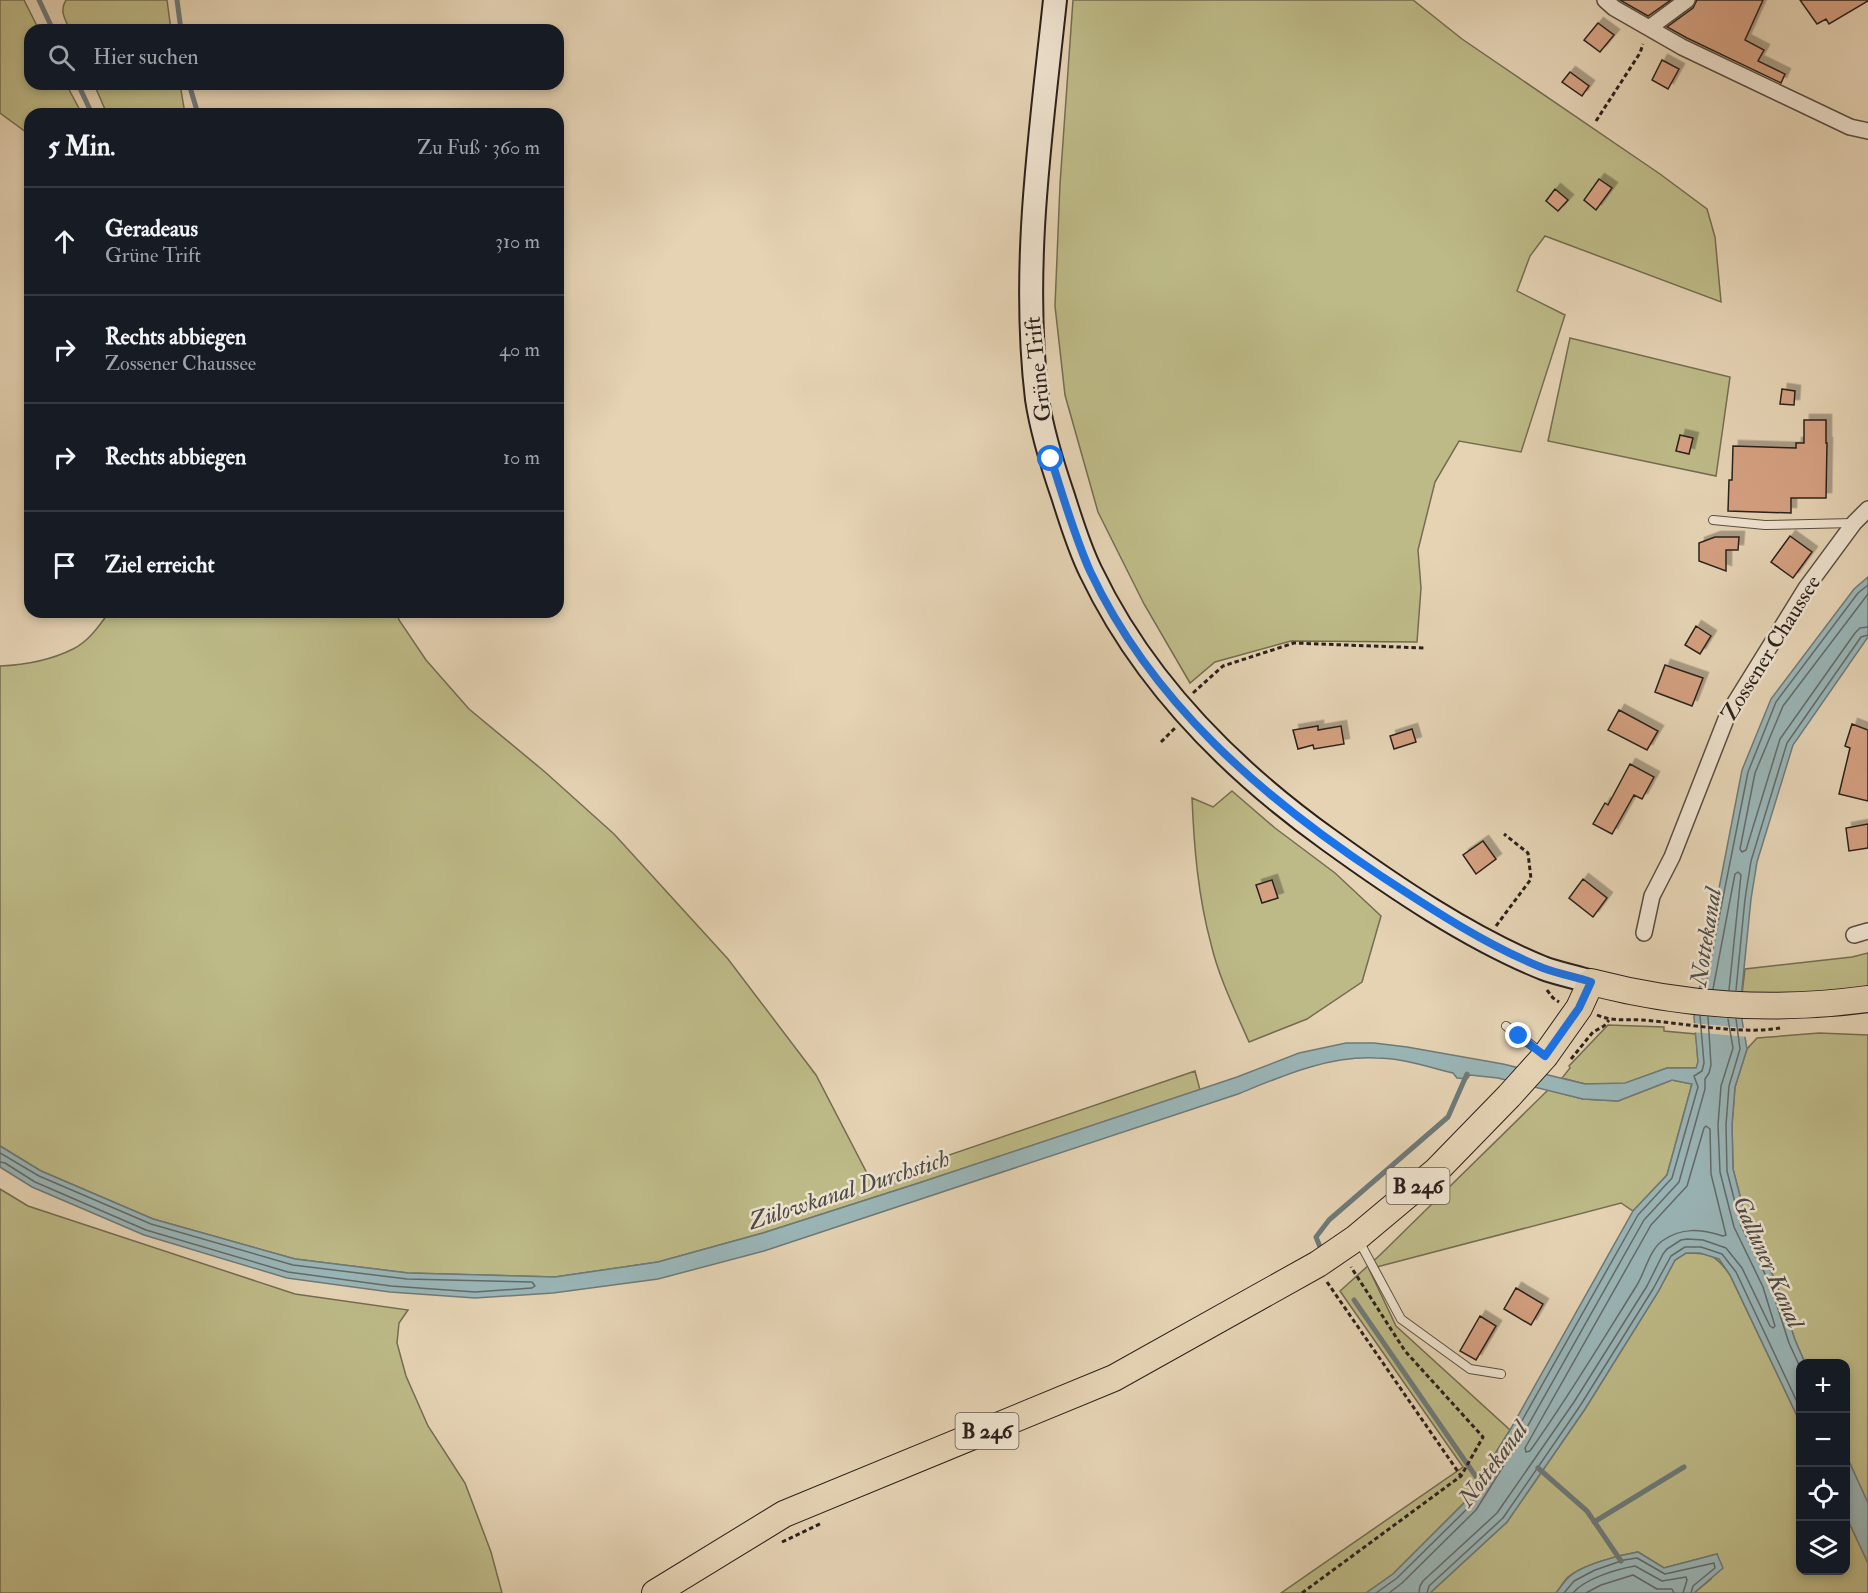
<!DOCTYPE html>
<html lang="de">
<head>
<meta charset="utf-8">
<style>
  :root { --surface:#171b24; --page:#20242c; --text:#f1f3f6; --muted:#9ea1a6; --line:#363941 }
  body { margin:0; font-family:"IM FELL Double Pica",serif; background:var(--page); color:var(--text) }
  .controls { position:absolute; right:18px; bottom:18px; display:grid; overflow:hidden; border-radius:12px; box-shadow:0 3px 9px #0003 }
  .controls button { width:54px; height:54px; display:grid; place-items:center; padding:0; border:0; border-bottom:2px solid var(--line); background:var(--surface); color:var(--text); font:30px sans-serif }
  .stop { position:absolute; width:18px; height:18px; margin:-14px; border:4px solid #1a73e8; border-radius:50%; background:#fff }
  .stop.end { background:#1a73e8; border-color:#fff; box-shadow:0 2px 6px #0008 }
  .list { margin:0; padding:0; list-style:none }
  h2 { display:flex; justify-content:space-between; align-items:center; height:78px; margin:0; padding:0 24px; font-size:26px }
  h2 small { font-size:20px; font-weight:400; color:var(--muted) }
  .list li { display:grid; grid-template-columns:39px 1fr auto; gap:18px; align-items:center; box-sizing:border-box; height:108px; padding:0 24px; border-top:2px solid var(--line) }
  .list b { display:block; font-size:22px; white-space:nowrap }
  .list p { margin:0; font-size:20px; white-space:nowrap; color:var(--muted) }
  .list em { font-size:20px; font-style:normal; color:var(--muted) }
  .icon { flex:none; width:33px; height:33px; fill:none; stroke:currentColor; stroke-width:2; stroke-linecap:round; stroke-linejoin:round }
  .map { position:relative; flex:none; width:1868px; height:1593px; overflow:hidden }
  .search { position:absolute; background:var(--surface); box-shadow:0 3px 9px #0003; left:24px; top:24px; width:540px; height:66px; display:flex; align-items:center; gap:15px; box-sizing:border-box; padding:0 21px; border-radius:18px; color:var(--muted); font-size:22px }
  .panel { position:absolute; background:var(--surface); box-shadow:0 3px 9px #0003; left:24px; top:108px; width:540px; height:510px; border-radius:18px }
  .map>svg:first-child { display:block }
</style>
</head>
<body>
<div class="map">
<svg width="1868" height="1593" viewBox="0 0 1868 1593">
  <defs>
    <filter id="shadow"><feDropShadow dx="5.5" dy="-5.5" stdDeviation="0" flood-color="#0004"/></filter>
  </defs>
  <rect width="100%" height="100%" fill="#e5d3b4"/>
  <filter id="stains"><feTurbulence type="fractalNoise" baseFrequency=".00333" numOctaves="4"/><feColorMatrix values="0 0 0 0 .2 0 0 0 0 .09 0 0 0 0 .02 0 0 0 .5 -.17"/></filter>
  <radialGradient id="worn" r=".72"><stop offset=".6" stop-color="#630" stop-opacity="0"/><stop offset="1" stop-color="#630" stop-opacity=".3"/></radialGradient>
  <path fill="#bdba87" stroke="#746d51" stroke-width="1.5" d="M0 0H24L39 30H30V84H66L82 114H30V135L0 113Z
    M66 0H167L171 30H70C65 19 59 11 66 0Z
    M1073 0H1413L1462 39 1660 174 1707 209 1715 237 1721 302 1545 236 1530 256 1517 291 1565 315 1521 452 1459 441 1435 482 1418 550 1421 588 1417 642 1291 641 1215 662 1190 683 1144 604 1098 512 1065 395 1055 306 1060 184Z
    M94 84H180L185 114H107Z
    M1570 338 1730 377 1716 476 1548 441Z
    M109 612H396L399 620 426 660 469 709 545 772 614 834 728 959 816 1075 869 1177 879 1179 1195 1071 1200 1090 922 1182 763 1233 658 1262 555 1277 408 1273 295 1259 153 1219 41 1171 0 1146V666C24 665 51 660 73 649 88 642 100 625 109 612Z
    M1232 791 1275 828 1335 873 1381 916 1362 982 1307 1019 1249 1042C1235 1010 1219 978 1211 944 1198 896 1194 847 1192 798L1213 807Z
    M1868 953V989L1832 995 1742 994 1745 969 1852 957Z
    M1608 1025 1664 1027V1031L1696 1034 1698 1062 1697 1068H1667L1625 1084H1585L1562 1078 1570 1068 1569 1066Z
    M1819 1033 1868 1035V1503L1846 1455V1364L1805 1363 1795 1340 1776 1282 1747 1223 1733 1169 1732 1125 1735 1087 1747 1049 1757 1038Z
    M1672 1080 1692 1084 1667 1175 1633 1211 1621 1203 1369 1269 1396 1326 1510 1430 1465 1502 1393 1574 1366 1593H1281L1463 1467 1340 1291 1380 1255 1548 1090 1583 1099 1618 1101Z
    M0 1189 28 1206 295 1294 408 1310 399 1323 397 1343 406 1376 428 1426 465 1483 491 1552 502 1593H0Z
    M1686 1253C1711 1253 1716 1255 1730 1275L1800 1422V1570H1846V1516L1868 1563V1593H1694L1711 1579 1717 1554 1664 1568 1638 1552C1620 1555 1582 1565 1568 1577 1564 1581 1560 1588 1556 1593H1430L1507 1522 1585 1409 1658 1292 1675 1260Z"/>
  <path fill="#9ab6b8" stroke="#6e7a79" stroke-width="1.5" d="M1868 577V637L1793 745 1757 862 1751 899 1740 1008 1747 1049 1735 1087 1732 1125 1733 1169 1747 1223 1776 1282 1795 1340 1805 1363 1800 1364V1422L1730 1275 1719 1259 1700 1253H1686L1675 1260 1658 1292 1585 1409 1507 1522 1430 1593H1366L1393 1574 1465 1502 1510 1430 1633 1211 1667 1175 1692 1084 1672 1080 1618 1101 1583 1099 1498 1078 1470 1075 1467 1079 1457 1078 1453 1073C1428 1067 1402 1058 1376 1058 1327 1056 1282 1076 1238 1094L764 1251 658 1279 553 1293 475 1298 390 1292 287 1278 144 1235 32 1187 0 1167V1146L41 1171 153 1219 295 1259 408 1273 555 1277 658 1262 763 1233 922 1182 1237 1077 1299 1053 1346 1043H1374L1407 1047 1503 1064 1585 1084 1625 1083 1667 1068H1696L1698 1062 1694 1017 1742 770 1771 699 1854 589Z
    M1846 1455 1868 1503V1563L1846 1516Z
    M1638 1552 1664 1568 1717 1554 1723 1568 1694 1593H1556C1560 1588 1564 1582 1568 1578 1580 1565 1620 1555 1638 1552Z"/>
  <path fill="#e5d3b4" d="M1692 1023 1746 1028 1748 1037 1692 1032Z"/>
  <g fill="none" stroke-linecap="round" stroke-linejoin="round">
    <path stroke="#626b6a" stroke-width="1.5" d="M1868 594 1783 706 1755 773 1740 849 1742 852 1746 850 1780 739 1855 633 1860 628 1868 627
      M1705 988 1748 772 1776 702 1858 593 1868 585
      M1713 989 1735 874 1738 872 1741 875 1729 990
      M1736 990 1745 899 1751 861 1787 743 1861 637 1868 635
      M1736 1019 1740 1049 1729 1086 1726 1125 1727 1171 1741 1226 1770 1284 1789 1343 1800 1367
      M1706 1126 1710 1129 1711 1174 1726 1235 1723 1236C1700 1229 1682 1227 1662 1241 1649 1251 1645 1272 1637 1285 1602 1341 1568 1398 1530 1451L1526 1452 1525 1448 1651 1225 1687 1186 1704 1128Z
      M0 1153 39 1176 151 1224 293 1265 407 1279 532 1282 535 1286 532 1288 475 1292 391 1286 288 1272 146 1230 35 1182 5 1163 0 1162
      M1376 1593 1397 1578 1470 1506 1515 1433 1638 1215 1672 1178 1698 1087 1694 1076 1702 1071 1704 1063 1700 1016
      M1389 1593 1402 1583 1476 1510 1522 1436 1644 1220 1679 1182 1705 1089V1079L1709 1073 1711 1065 1708 1017
      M1419 1593 1420 1586 1423 1581 1497 1513 1574 1402 1647 1286 1663 1254 1667 1249 1681 1240 1687 1239 1703 1240 1726 1248 1742 1268 1770 1326 1773 1328 1775 1326 1763 1287 1734 1227 1720 1172 1718 1125 1721 1086 1733 1048 1728 1019
      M1427 1593 1429 1586 1503 1518 1580 1406 1653 1289 1671 1256 1685 1247H1701L1722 1254 1736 1272 1800 1408
      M1564 1593 1574 1581 1595 1570 1624 1560 1637 1558 1665 1574 1714 1563 1715 1568 1693 1586 1691 1593
      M1573 1593C1584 1579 1617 1569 1635 1566L1662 1581 1686 1577 1687 1580 1683 1593
      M1586 1593 1601 1585 1633 1575 1657 1589H1672L1674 1593"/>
    <path stroke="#6e7a79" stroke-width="5" d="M39 0 53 30
      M177 0 181 30
      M78 84 92 114
      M189 84 198 114
      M1320 1247 1316 1237 1329 1220 1448 1117 1467 1074
      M1354 1300 1481 1484
      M1538 1468 1587 1511 1621 1561
      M1594 1522 1684 1467"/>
  </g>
  <path fill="#d4a081" stroke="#2b201b" stroke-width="1.5" filter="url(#shadow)" d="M1620 0H1671L1648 16Z
    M1697 0H1763L1745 40 1764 50 1758 61 1785 74 1781 83 1687 38 1667 27 1693 8Z
    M1800 0H1868V1L1829 24 1826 19 1817 24Z
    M1598 23 1614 35 1600 52 1584 40Z
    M1662 60 1679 69 1668 89 1652 80Z
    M1570 72 1589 86 1582 96 1562 82Z
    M1599 179 1612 188 1596 210 1584 200Z
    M1555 189 1568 200 1558 211 1546 201Z
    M1782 389 1795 391 1794 405 1780 404Z
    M1804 420H1826V443H1827L1826 498H1791V513L1728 511 1729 480H1732L1733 446 1796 448V443H1804Z
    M1680 435 1693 438 1689 454 1676 451Z
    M1790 536 1812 552 1793 578 1771 562Z
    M1715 537H1739L1738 550H1726V571L1699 561V543Z
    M1696 626 1711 636 1700 654 1685 645Z
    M1665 665 1703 678 1692 706 1655 692Z
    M1619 710 1658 731 1647 750 1608 730Z
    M1852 724 1868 730V801L1839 794 1850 748 1845 746Z
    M1318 726V730L1341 726 1344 744 1314 749 1313 745 1298 749 1293 730Z
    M1412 729 1416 742 1394 749 1390 736Z
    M1630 764 1654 777 1642 799 1634 795 1612 834 1593 824 1605 803 1608 805Z
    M1868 824V848L1849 851 1846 828Z
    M1483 841 1496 859 1476 874 1463 855Z
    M1583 879 1607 898 1593 917 1569 898Z
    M1272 880 1278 898 1262 903 1256 885Z
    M1516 1288 1543 1304 1531 1325 1504 1309Z
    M1480 1316 1496 1326 1476 1360 1460 1351Z"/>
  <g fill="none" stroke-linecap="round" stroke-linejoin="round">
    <g stroke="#5a4d41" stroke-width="10">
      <path id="lane" d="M1713 520 1765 525 1853 523
        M1506 1026 1542 1053
        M1359 1241 1401 1319 1470 1369 1501 1374"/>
    </g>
    <g stroke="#5a4d41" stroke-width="18">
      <path id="street" d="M1605 0 1614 8 1682 47 1850 127 1868 131
        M1649 28 1687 0
        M1644 933 1652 896 1672 857 1728 714 1806 588 1854 523 1868 509
        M1854 935 1868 931"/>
    </g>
    <g stroke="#2b201b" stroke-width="26">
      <path id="secondary" d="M1055 0C1041 132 1021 266 1037 399 1042 432 1052 464 1063 496 1071 521 1079 548 1091 572 1144 683 1230 769 1329 840 1394 887 1469 938 1543 968 1559 974 1576 977 1591 982"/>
    </g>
    <g stroke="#2b201b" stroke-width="28">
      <path id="primary" d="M655 1593 784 1514 1114 1378 1318 1264 1356 1238 1436 1171 1509 1096 1545 1056 1579 1008 1591 982C1684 1006 1773 1012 1868 999"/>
    </g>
    <path stroke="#2b201b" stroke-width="3" stroke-dasharray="4.5 3" stroke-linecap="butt" d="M1596 121 1640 53 1643 44
      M1193 693 1223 666 1294 643 1424 648
      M1161 742 1175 728
      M1496 926 1531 879 1528 853 1504 834
      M1547 990 1553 998 1559 1002
      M1597 1015C1613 1022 1625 1019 1642 1020 1685 1023 1739 1035 1780 1028
      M1571 1059 1593 1032 1604 1026 1609 1020
      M1327 1282 1461 1476
      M782 1542 822 1523
      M1302 1593 1461 1476 1483 1437 1405 1351 1351 1267"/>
    <use href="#lane" stroke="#eee2ce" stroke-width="8"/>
    <use href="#street" stroke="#eee2ce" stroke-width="15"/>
    <use href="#secondary" stroke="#eee2ce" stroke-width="22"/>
    <use href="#primary" stroke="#e5d3b4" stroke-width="26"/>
  </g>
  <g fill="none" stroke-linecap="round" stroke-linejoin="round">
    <path stroke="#1a73e8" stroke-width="8" d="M1051 459C1063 496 1074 535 1090 571 1152 703 1262 797 1381 876 1433 910 1486 945 1543 968 1559 974 1576 977 1591 982L1579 1008 1545 1056 1519 1036"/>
  </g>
  <g text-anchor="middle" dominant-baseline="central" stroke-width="5" stroke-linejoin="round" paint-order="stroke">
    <g fill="#eee2ce" stroke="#665a51" stroke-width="1.5">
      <rect x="1386.5" y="1168" width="63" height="36" rx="4.5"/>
      <rect x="955.5" y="1413" width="63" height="36" rx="4.5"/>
    </g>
    <g font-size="21" font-weight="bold" fill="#2b201b">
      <text x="1418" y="1186">B 246</text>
      <text x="987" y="1431">B 246</text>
    </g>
    <g font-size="22" fill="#2b201b" stroke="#eee2ce">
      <text transform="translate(1038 369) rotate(-96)">Grüne Trift</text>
      <text transform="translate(1771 648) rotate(-58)">Zossener Chaussee</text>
    </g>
    <g font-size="24" font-style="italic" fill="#4c4d4a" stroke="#eee2ce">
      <text transform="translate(1706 937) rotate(-81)">Nottekanal</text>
      <text transform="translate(849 1190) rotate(-18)">Zülowkanal Durchstich</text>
      <text transform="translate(1768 1262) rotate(66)">Galluner Kanal</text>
      <text transform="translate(1493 1464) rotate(-53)">Nottekanal</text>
    </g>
  </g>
  <rect width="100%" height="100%" filter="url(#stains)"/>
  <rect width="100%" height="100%" fill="url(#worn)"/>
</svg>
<div class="controls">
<button>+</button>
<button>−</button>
<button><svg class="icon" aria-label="locate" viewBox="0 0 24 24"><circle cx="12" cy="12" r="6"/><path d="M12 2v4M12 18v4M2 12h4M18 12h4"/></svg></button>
<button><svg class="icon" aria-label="layers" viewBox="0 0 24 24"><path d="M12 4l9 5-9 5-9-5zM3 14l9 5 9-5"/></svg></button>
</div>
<div class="stop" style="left:1051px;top:459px"></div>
<div class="stop end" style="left:1519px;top:1036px"></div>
<div class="search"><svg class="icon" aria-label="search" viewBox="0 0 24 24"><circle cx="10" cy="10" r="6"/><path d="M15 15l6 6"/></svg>Hier suchen</div>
<section class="panel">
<h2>5 Min.<small>Zu Fuß · 360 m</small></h2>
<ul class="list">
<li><svg class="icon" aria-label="ahead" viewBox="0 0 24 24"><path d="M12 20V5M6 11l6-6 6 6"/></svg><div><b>Geradeaus</b><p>Grüne Trift</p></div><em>310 m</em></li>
<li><svg class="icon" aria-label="right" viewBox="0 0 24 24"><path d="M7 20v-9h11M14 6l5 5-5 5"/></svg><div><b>Rechts abbiegen</b><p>Zossener Chaussee</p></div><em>40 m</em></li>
<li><svg class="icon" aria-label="right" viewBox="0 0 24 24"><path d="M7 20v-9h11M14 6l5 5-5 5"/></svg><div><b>Rechts abbiegen</b></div><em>10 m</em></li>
<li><svg class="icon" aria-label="arrive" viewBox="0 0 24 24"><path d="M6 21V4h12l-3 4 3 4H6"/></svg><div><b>Ziel erreicht</b></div></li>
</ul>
</section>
</div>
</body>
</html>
